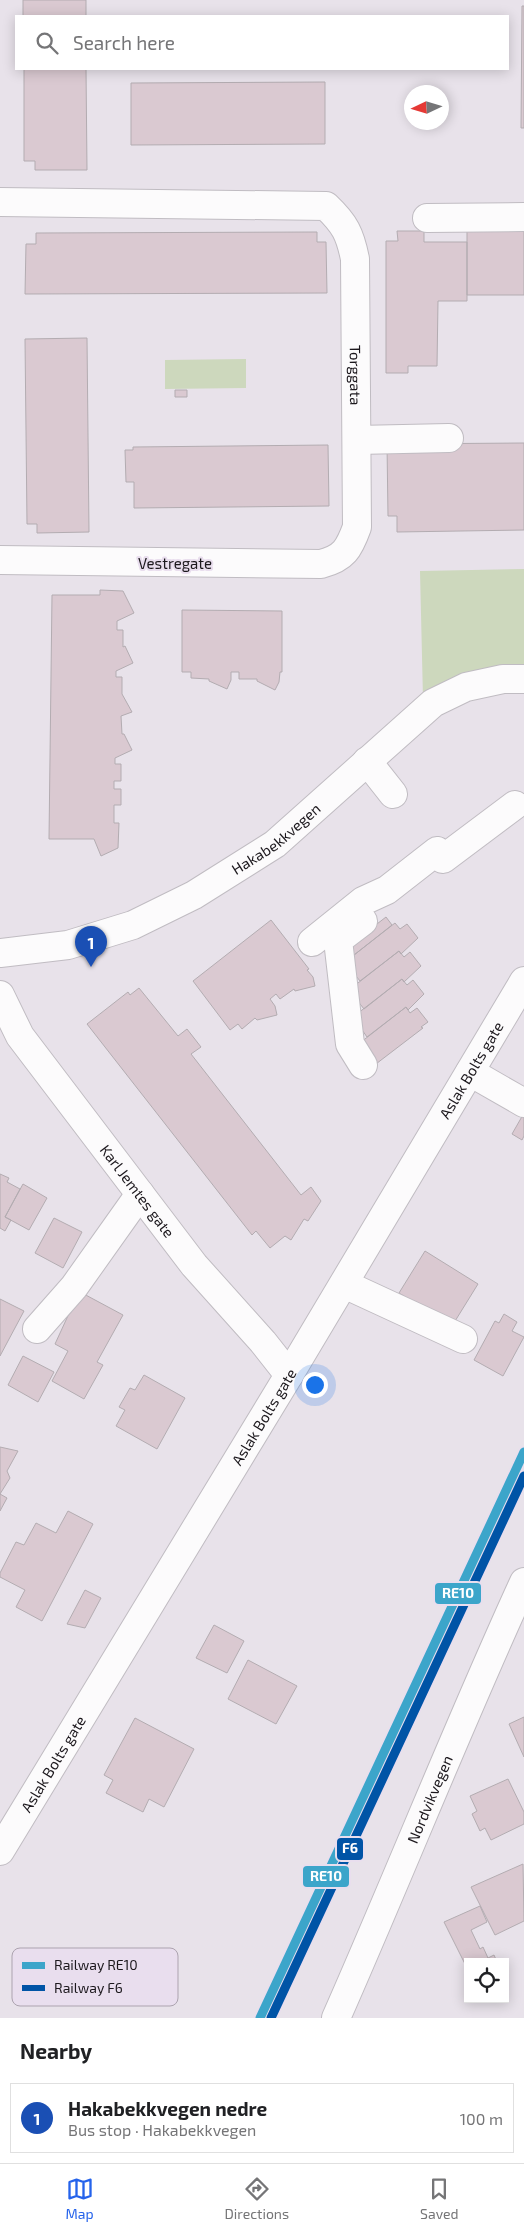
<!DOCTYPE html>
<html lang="en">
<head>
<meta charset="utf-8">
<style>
  :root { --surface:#fff; --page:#f2f2f2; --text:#202124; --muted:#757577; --line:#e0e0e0; --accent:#2563eb }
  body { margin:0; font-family:"Exo 2",sans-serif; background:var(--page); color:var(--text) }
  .controls { position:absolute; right:15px; bottom:15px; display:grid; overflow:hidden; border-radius:0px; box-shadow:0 2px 12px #0003 }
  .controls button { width:45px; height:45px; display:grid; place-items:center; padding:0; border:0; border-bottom:1px solid var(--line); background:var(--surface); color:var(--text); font:25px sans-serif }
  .compass { position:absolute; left:404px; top:85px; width:45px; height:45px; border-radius:50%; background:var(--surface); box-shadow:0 2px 12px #0003; rotate:266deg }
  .you { position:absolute; left:314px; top:1384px; width:18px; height:18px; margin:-12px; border:4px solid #fff; border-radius:50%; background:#1a73e8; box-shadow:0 0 0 8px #1a73e833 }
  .badge { display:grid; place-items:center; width:32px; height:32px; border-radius:50%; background:var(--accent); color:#fff; font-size:16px; font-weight:700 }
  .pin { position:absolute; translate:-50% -41px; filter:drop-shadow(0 1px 2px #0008) }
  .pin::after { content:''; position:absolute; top:26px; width:18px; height:15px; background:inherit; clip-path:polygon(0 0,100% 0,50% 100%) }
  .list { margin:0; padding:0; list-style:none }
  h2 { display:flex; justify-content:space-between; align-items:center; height:65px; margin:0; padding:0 20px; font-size:21px }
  h2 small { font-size:16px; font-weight:400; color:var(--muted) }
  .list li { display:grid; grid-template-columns:32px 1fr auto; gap:15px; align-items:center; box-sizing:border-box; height:70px; margin:0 10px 10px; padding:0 10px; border:1px solid var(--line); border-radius:0px }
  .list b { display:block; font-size:19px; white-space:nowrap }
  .list p { margin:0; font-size:16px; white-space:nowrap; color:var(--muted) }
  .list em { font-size:16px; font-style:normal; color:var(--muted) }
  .icon { flex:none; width:28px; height:28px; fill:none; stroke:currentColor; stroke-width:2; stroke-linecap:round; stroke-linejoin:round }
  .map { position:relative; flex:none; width:524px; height:2018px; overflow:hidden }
  .search { position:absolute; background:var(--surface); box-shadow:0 2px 12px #0003; left:15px; right:15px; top:15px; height:55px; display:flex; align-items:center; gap:12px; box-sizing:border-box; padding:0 18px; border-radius:0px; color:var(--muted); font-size:19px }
  .sheet { height:145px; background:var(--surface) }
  nav { display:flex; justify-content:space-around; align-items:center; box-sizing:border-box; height:70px; border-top:1px solid var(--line); background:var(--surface); font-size:14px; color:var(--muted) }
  nav a { display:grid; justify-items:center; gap:2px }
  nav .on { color:var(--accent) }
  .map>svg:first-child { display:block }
</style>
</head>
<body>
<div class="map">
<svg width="524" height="2018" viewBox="0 0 524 2018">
  <rect width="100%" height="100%" fill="#e8e2ea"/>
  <path fill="#cdd8bd" d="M246 359V388L165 389V360Z
    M524 569V670L423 699 420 571Z"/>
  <path fill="#dac9d1" stroke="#b3acb1" d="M23 0H86V16H23Z
    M522 6H524V128H521Z
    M24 69H86L87 170H35V161H24Z
    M325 82V144L131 145V83Z
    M467 227H524V295H467Z
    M397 231H424V242H467V301H438L437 366H408V373H386V241H398Z
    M317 232V242H326L327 293 25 294 26 244H36V233Z
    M87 338 89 532 37 533V524H27L25 339Z
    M175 390H187V397H175Z
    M524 443V530L397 532V516H388L387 444Z
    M328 445 329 506 134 508V482H126L125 450H133V447Z
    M100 590 123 591 134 613 117 621V630H123V647L125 646 133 663 116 671V677H122V694L132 712 121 716 122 734H124L132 750 115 758V764H121V781H114V789H121V805H114V823H119L118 848 101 856 94 839H49L52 595H100Z
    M182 610 282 611V672H280L279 682 275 690 257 681V679H239V672H231V680L227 689 209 681V679L191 678V672H182Z
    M386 917 392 925 349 959 342 951Z
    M271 920 309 969 307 970 313 977 315 986 295 991 294 989 280 999 276 994 270 999 275 1006 277 1015 257 1020 255 1018 242 1029 238 1024 230 1030 193 981Z
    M395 923 400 929 407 924 418 938 401 954 399 951 360 981 345 962Z
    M399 951 404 957 410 952 421 966 404 982 402 979 364 1009 349 990Z
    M402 979 407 985 413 980 424 994 408 1010 406 1007 367 1037 353 1017Z
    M139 988 178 1036 187 1029 201 1047 191 1054 301 1195 311 1187 321 1201 308 1221 304 1219 291 1240 285 1236 270 1248 256 1231 252 1235 87 1024 128 992 130 995Z
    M406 1007 410 1013 417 1008 428 1022 421 1027 423 1028 372 1067 356 1046Z
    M524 1113V1136L522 1140 512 1134Z
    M0 1174 9 1178 7 1182 20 1189 5 1217 11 1220 5 1231 0 1228Z
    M23 1184 47 1198 29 1230 5 1217Z
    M54 1218 82 1232 63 1268 35 1253Z
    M425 1251 478 1284 452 1326 399 1293Z
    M82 1293 123 1315 97 1362 103 1365 84 1399 52 1381 68 1351 55 1344 72 1307 74 1308Z
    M0 1299 24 1311 0 1356Z
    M504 1314 517 1322 512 1331 524 1337 503 1376 474 1360 495 1321 499 1323Z
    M23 1356 54 1372 38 1402 8 1385Z
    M144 1375 185 1398 157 1449 116 1426 125 1410 119 1407 130 1388 135 1390Z
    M0 1447 18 1451 7 1471 10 1478 0 1494 7 1498 0 1511Z
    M68 1511 93 1524 42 1621 16 1607 25 1590 0 1577V1573L16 1542 24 1545 36 1523 56 1533Z
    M85 1590 101 1598 85 1628 67 1624Z
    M214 1625 244 1641 227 1673 196 1658Z
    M248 1660 297 1686 276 1724 228 1699Z
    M524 1717V1757L509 1724Z
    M135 1718 194 1749 164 1807 149 1799 143 1812 106 1793 113 1780 104 1775Z
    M508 1779 524 1812V1824L491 1840 485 1828 480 1831 472 1814 477 1811 470 1796Z
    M523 1864 524 1921 495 1935 471 1887Z
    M480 1906 487 1922 471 1930 480 1949 483 1947 488 1958 480 1962H468L467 1968 444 1922Z
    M494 1955 497 1962H480Z"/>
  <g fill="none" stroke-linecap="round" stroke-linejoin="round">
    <g stroke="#c0bcc2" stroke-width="30">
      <g id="minor">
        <path id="s1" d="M0 202 326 206C345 224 350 234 355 259L357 527C349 549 344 558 321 564L0 560"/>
        <path d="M427 218 524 217"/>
        <path d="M357 440 449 438"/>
        <path d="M367 761 393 794"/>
        <path d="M312 942 363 901 387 890 437 851 443 859 515 805"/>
        <path id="s2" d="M0 995 20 1036 194 1265 263 1342 289 1375"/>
        <path d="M363 1065 350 1044 338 940 363 921"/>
        <path d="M470 1072 524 1103"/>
        <path d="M344 1284 463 1339"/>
        <path d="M37 1329 74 1287 140 1194"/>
      </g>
    </g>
    <g stroke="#c0bcc2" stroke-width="30">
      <g id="major">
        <path id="s3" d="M0 953 68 945 133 925 194 895 275 844 433 703 466 687 503 679H524"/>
        <path id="s4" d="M0 1851 289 1375 524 981"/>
        <path id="s5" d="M336 2018C400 1873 458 1726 524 1582"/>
      </g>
    </g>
    <use href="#minor" stroke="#fcfbfc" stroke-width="28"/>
    <use href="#major" stroke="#fcfbfc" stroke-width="28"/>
    <g stroke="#e9deee" stroke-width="12">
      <path id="rail-1" d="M260 2018 524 1452"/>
    </g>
    <g stroke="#e9deee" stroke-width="12">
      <path id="rail-2" d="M271 2018 524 1476"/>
    </g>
    <use href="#rail-1" stroke="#3ca5ca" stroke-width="9"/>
    <use href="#rail-2" stroke="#0054a6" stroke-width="9"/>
  </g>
  <g text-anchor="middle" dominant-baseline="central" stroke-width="4" stroke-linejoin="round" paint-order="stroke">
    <g font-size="15" fill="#1c181d" stroke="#e9deee">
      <text stroke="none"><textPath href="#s1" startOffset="504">Torggata</textPath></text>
      <text x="175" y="563">Vestregate</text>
      <text stroke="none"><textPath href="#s3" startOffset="304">Hakabekkvegen</textPath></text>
      <text stroke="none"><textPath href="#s4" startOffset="912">Aslak Bolts gate</textPath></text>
      <text stroke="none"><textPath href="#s2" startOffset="240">Karl Jemtes gate</textPath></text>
      <text stroke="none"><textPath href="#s4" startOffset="508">Aslak Bolts gate</textPath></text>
      <text stroke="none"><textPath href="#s4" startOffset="102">Aslak Bolts gate</textPath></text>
      <text stroke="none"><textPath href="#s5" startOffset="238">Nordvikvegen</textPath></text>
    </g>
  </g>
  <rect x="12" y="1948" width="166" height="58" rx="8" fill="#e9deee" stroke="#aca3af" stroke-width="1"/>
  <rect x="22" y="1962" width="23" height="7" fill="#3ca5ca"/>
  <rect x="22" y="1985" width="23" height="6" fill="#0054a6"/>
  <g font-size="14" fill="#1c181d">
    <text x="54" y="1970">Railway RE10</text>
    <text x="54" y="1993">Railway F6</text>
  </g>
  <g stroke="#e9deee" stroke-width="2">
    <rect x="434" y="1582" width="48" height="23" rx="5" fill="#3ca5ca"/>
    <rect x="336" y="1837" width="28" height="24" rx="5" fill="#0054a6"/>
    <rect x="302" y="1865" width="48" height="23" rx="5" fill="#3ca5ca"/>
  </g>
  <g font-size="14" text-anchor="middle" font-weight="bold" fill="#fff">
    <text x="458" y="1598">RE10</text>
    <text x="350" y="1853">F6</text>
    <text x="326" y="1881">RE10</text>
  </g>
</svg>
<div class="controls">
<button><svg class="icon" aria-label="locate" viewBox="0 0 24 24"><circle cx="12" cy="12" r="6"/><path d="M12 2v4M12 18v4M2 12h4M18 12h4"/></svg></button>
</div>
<svg class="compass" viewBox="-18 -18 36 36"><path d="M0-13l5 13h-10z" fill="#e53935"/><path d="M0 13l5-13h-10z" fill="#757577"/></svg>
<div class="you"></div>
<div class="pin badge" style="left:91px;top:967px;background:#1a4fb4">1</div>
<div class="search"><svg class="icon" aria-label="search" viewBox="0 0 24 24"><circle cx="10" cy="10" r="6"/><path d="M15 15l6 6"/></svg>Search here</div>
</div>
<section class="sheet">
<h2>Nearby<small></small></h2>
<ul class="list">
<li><span class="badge" style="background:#1a4fb4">1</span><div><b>Hakabekkvegen nedre</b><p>Bus stop · Hakabekkvegen</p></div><em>100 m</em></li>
</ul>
</section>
<nav>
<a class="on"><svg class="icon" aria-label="map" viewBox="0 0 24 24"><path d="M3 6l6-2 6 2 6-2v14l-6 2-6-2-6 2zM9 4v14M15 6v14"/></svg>Map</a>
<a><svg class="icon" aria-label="directions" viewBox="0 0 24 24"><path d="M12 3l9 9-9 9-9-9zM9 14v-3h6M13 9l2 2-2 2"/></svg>Directions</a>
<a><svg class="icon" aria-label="saved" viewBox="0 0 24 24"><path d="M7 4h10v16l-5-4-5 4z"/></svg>Saved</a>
</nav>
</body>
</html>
